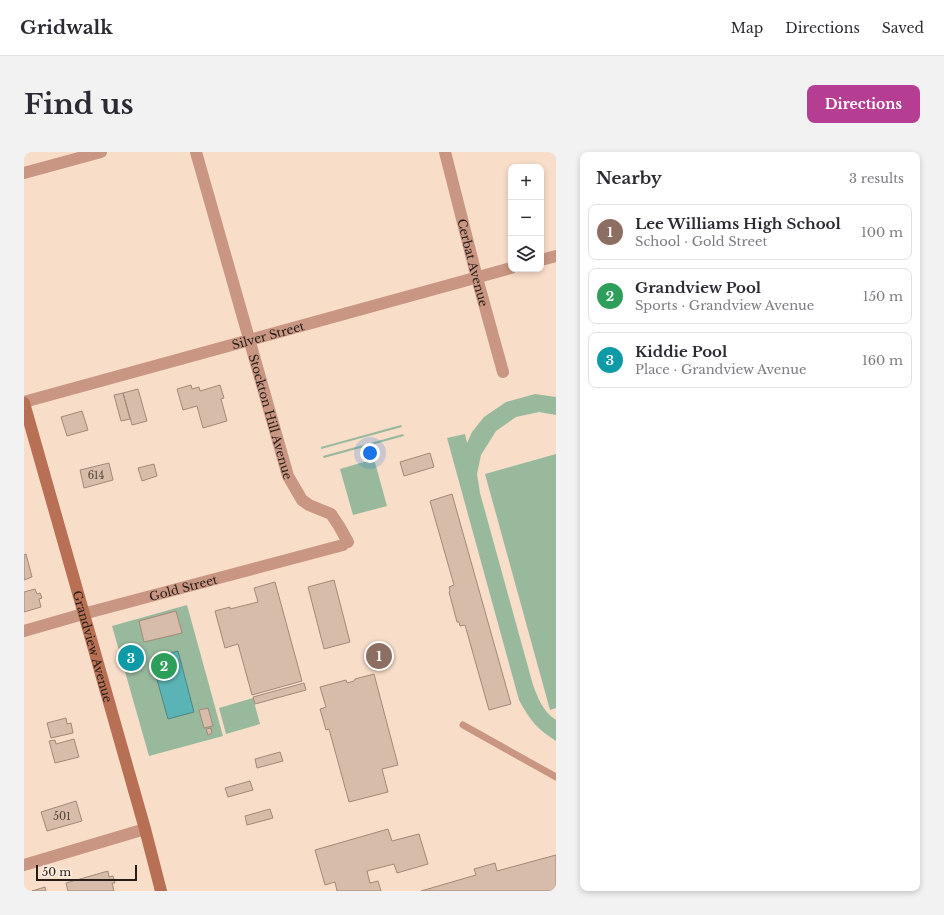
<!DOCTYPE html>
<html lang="en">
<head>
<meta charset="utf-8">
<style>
  :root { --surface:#fff; --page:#f2f2f3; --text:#2b2b33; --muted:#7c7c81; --line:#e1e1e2; --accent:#b53d92 }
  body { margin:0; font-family:"Libre Baskerville",serif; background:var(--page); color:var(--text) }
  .controls { position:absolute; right:12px; top:12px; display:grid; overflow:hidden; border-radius:8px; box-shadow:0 2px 6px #0003 }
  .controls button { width:36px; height:36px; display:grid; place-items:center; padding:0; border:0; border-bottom:1px solid var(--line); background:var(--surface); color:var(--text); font:20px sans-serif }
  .scale { position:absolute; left:12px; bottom:10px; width:101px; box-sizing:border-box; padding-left:4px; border:2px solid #271d16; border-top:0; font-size:11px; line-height:14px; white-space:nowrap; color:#271d16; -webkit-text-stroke:3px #fdece1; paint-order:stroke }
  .you { position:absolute; left:346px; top:301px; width:14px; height:14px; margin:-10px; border:3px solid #fff; border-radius:50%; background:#1a73e8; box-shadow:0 0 0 6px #1a73e833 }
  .badge { display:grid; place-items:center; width:26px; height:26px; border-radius:50%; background:var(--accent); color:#fff; font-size:13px; font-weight:700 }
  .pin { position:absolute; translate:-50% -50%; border:2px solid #fff; box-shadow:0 1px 4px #0006 }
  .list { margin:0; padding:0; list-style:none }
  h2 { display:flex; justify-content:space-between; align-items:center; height:52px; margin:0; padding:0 16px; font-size:17px }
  h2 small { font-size:13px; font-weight:400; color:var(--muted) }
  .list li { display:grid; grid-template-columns:26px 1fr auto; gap:12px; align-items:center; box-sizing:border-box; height:56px; margin:0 8px 8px; padding:0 8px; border:1px solid var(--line); border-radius:8px }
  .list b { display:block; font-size:15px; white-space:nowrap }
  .list p { margin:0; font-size:13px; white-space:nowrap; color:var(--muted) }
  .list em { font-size:13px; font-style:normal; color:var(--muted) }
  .icon { flex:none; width:22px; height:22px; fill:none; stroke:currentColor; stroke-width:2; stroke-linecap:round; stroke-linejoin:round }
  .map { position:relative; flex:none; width:532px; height:739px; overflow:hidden; border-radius:8px }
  header { display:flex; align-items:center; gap:24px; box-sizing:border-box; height:56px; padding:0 20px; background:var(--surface); border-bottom:1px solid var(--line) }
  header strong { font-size:19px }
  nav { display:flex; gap:22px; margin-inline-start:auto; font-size:14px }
  .intro { display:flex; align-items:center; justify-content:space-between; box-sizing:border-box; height:96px; padding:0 24px }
  h1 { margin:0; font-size:28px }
  .button { padding:10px 18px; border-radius:8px; background:var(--accent); color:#fff; font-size:14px; font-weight:700 }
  main { display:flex; gap:24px; padding:0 24px }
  aside { flex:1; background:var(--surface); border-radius:8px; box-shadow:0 2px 6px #0003 }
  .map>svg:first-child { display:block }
</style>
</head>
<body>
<header>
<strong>Gridwalk</strong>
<nav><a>Map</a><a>Directions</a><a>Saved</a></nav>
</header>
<div class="intro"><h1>Find us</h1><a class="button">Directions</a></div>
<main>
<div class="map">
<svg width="532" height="739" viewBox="0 0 532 739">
  <rect width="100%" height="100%" fill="#f8ddc9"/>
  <path fill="#98b99c" d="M511 242 532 245V263L515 260 492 265 472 279 457 303 453 322 456 341 509 533C514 546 519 560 532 568V589C512 576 506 568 495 548L423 286 441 282 443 291 448 280 460 265 482 250Z
    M377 273 378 275 297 297V295Z
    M379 282 380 284 300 306 299 304Z
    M532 302V556L526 558 461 322Z
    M350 307 363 354 329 363 316 317Z
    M163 453 199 584 125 604 88 474Z
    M229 546 236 572 202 582 195 556Z"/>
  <path fill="#5ab4b5" stroke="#4b8785" d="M154 499 170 560 144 567 127 506Z"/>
  <path fill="#d6bca9" stroke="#a28a78" d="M167 233 168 237 175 235 176 239 196 233 200 246 197 247 203 269 179 276 173 254 159 258 153 237Z
    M114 237 123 269 108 273 99 241Z
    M99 241 106 267 97 269 90 243Z
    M58 259 64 278 43 284 37 265Z
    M406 301 410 315 380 324 376 310Z
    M85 311 89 328 60 336 56 318Z
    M130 312 133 324 118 329 114 316Z
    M428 342 487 552 465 558 441 473 436 474 435 470H433L425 440 426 439 425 435 430 433 406 349Z
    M2 402 8 425 0 428V403Z
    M310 428 326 490 300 497 284 435Z
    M251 430 278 529 228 543 214 492 201 496 191 459 206 455V457L234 450 230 436Z
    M11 437 13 442 16 441 18 446 15 447 17 455 0 460V440Z
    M152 459 158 481 120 490 115 469Z
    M112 494 117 514 102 517 97 498Z
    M350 522 374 613 358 617 364 640 325 650 305 577 302 578 296 557 302 555 296 535 322 528 323 531 330 529 331 527Z
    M280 531 282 538 231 552 229 545Z
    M184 556 189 574 180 576 175 558Z
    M42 566 43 572 47 571 49 581 27 586 23 571Z
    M187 576 188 581 184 583 182 577Z
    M50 587 55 605 31 611 25 589 31 588 32 592Z
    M256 600 259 609 233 616 231 607Z
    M226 629 229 638 204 645 201 636Z
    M52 649 58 669 23 679 17 660Z
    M246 657 249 666 223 673 221 664Z
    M364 677 368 689 395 682 404 712 373 721 370 712 343 719 346 731 354 729 357 739H313L311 730 301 733 291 698Z
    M532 703V739H397L452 723 450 717 471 711 473 719Z
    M84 719 85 725 89 724 91 731H88L90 739H44L42 731Z
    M21 735 22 739H8Z"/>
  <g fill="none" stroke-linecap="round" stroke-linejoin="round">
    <path stroke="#c89683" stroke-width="7" d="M439 573 532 625"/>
    <g stroke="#c89683" stroke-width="12">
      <path id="s1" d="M172 0 264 324 278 348 285 353 307 362 315 374 324 390"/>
      <path id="s2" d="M421 0 453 126 479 220"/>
      <path d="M0 21 77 0"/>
      <path d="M517 108 532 104"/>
      <path id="s3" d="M0 250 487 116"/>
      <path id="s4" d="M0 479 59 462 319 393"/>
      <path d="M0 713 121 677"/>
    </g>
    <path stroke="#b77053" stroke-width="12" id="s5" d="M0 251 121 677 137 739"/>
  </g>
  <g text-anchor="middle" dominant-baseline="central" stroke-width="4" stroke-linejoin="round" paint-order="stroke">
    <g font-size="10" fill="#53453b">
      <text x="72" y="323">614</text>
      <text x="38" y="664">501</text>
    </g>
    <g font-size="12" fill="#271d16" stroke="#fdece1">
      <text stroke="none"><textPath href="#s2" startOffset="114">Cerbat Avenue</textPath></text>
      <text stroke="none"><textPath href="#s3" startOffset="253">Silver Street</textPath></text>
      <text stroke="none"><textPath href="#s1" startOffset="275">Stockton Hill Avenue</textPath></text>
      <text stroke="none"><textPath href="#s4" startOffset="165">Gold Street</textPath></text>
      <text stroke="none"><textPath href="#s5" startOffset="253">Grandview Avenue</textPath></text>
    </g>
  </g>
</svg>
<div class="controls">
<button>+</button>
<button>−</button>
<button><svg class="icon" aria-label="layers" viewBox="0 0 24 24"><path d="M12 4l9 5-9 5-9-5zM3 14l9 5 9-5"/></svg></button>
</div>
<div class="scale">50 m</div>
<div class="you"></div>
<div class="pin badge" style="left:355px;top:504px;background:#8d6e63">1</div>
<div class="pin badge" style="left:140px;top:514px;background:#2e9e5b">2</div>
<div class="pin badge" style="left:107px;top:506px;background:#0f9aa8">3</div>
</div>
<aside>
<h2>Nearby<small>3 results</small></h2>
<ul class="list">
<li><span class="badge" style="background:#8d6e63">1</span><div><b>Lee Williams High School</b><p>School · Gold Street</p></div><em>100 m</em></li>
<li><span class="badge" style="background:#2e9e5b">2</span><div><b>Grandview Pool</b><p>Sports · Grandview Avenue</p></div><em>150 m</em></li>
<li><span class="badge" style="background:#0f9aa8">3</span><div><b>Kiddie Pool</b><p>Place · Grandview Avenue</p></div><em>160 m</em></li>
</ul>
</aside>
</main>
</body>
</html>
